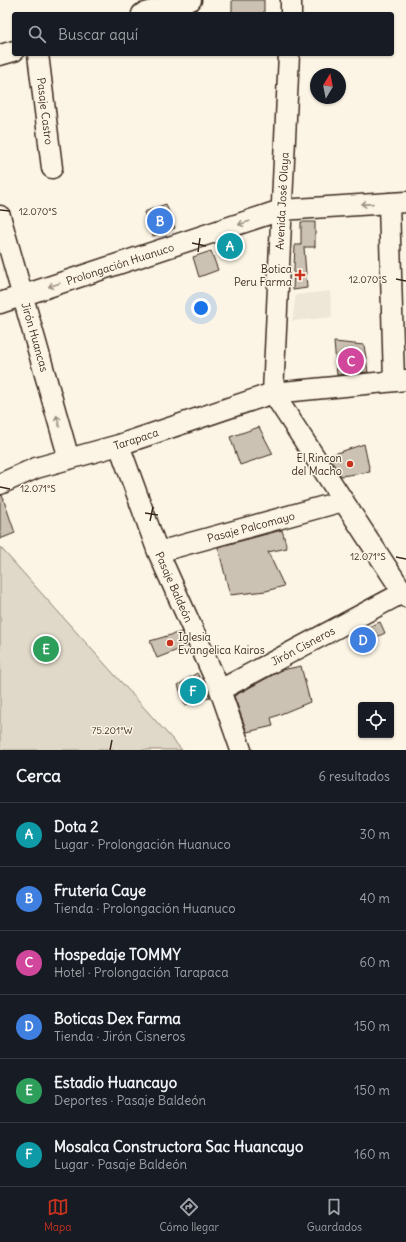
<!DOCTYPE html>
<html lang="es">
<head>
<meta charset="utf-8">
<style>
  :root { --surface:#171b24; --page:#20242c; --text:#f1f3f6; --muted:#9ea1a6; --line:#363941; --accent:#c8321e }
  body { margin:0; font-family:Delius,sans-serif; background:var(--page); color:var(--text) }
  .controls { position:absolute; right:12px; bottom:12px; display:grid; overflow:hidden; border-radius:4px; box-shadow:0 1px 3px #0004 }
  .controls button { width:36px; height:36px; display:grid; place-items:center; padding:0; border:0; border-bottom:1px solid var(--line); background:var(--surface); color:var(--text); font:20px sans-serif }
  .compass { position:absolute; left:310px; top:68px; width:36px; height:36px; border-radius:50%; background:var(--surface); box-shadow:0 1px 3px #0004; rotate:10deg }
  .you { position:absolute; left:201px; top:308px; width:14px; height:14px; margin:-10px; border:3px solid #fff; border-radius:50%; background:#1a73e8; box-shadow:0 0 0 6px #1a73e833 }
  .badge { display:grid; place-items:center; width:26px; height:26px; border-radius:50%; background:var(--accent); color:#fff; font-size:13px; font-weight:700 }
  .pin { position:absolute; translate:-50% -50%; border:2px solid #fff; box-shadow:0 1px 4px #0006 }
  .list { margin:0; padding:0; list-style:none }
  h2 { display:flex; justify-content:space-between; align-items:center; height:52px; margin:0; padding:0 16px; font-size:17px }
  h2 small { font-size:13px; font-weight:400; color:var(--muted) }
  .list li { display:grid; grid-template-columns:26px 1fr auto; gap:12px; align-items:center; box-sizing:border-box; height:64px; padding:0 16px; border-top:1px solid var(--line) }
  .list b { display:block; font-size:15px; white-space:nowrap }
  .list p { margin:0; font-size:13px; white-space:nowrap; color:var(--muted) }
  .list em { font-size:13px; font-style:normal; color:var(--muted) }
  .icon { flex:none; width:22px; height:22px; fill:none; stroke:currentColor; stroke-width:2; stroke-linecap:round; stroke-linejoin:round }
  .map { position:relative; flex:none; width:406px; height:750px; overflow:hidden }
  .search { position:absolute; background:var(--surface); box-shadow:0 1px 3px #0004; left:12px; right:12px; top:12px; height:44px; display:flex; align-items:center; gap:10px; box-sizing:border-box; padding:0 14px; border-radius:4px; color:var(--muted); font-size:15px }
  .sheet { height:436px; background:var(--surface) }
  nav { display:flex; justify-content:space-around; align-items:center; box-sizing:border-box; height:56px; border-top:1px solid var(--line); background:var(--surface); font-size:11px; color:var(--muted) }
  nav a { display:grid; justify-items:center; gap:2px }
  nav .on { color:var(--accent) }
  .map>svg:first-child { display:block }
</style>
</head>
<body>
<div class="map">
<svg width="406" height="750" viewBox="0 0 406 750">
  <rect width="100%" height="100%" fill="#fcf5e5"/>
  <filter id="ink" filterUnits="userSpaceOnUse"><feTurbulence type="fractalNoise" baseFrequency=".025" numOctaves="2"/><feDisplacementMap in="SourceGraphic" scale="8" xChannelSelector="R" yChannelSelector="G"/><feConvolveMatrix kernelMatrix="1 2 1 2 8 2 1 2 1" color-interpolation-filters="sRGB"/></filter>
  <g filter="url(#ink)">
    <path fill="#eee6d6" d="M330 291 332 317 292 321 296 295Z"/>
    <path fill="#e0d8c8" stroke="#8e8173" d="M0 547 182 750H0Z"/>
    <path fill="#ccc2b3" stroke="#3b2a1e" d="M232 0H264V14H232Z
      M166 204 175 228 153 236 144 212Z
      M301 222H315V247H304L307 288 293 290 295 245H301Z
      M211 251 218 270 199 277 193 257Z
      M334 342 364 345 368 372 337 375Z
      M259 427 273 454 240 465 230 437Z
      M364 444 370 472 341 476 328 456Z
      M0 495H2L15 533 0 539Z
      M282 530 287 548 268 552 284 586 266 591 230 595 218 547Z
      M380 622 385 633 358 646 353 634Z
      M181 632 188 646 157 658 150 641Z
      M301 666 310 702 271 718 273 726 247 732 234 696 282 670Z
      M197 673 210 697 185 705 178 685Z"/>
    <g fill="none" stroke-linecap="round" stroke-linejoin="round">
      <g stroke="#3b2a1e" stroke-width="23">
        <path id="minor" d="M142 14 191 0
          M291 14V0
          M38 54 52 168
          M289 54 273 393 406 597
          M0 55 14 51
          M389 203 394 381
          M0 216 69 459
          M0 303 281 210 406 202
          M119 445 158 552 220 690 241 750
          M0 484 36 468 119 445 273 393 406 380
          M158 552 343 501
          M220 690 406 591"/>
      </g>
      <use href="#minor" stroke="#fcf5e5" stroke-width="20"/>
    </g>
    <defs><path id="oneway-shaft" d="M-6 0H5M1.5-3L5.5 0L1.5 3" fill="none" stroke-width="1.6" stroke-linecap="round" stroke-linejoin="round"/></defs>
    <g stroke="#9c9082">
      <use href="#oneway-shaft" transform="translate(367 204) rotate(176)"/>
      <use href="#oneway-shaft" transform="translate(244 223) rotate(162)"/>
      <use href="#oneway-shaft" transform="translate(54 285) rotate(162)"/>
      <use href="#oneway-shaft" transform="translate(58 421) rotate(-106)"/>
    </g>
  </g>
  <path fill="none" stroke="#3b2a1e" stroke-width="1.5" d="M0 210 10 211M192 243 206 246M198 252 200 238M396 279 406 281M0 487 10 489M145 513 158 515M150 521 153 507M396 557 406 559M110 750 112 740"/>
  <g fill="#c8321e" stroke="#fcf5e5" stroke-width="1.5">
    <path d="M298 269h4v4h4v4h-4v4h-4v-4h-4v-4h4z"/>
    <circle cx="350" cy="464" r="4"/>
    <circle cx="170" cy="643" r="4"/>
  </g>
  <g text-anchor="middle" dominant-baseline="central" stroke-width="3" stroke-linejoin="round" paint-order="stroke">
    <g font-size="11" fill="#3b2a1e" stroke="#fcf5e5">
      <text transform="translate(45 111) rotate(83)">Pasaje Castro</text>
      <text transform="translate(282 201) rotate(-87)">Avenida José Olaya</text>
      <text transform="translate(120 264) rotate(-18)">Prolongación Huanuco</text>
      <text transform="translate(35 337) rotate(74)">Jirón Huancas</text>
      <text transform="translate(136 439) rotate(-18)">Tarapaca</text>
      <text transform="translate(251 527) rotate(-15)">Pasaje Palcomayo</text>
      <text transform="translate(174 587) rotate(66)">Pasaje Baldeón</text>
      <text transform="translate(303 646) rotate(-28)">Jirón Cisneros</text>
    </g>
    <g font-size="11" fill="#3b2a1e" stroke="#fcf5e5" text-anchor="end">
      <text x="292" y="269">Botica<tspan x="292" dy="13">Peru Farma</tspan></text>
      <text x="342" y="458">El Rincon<tspan x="342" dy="13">del Macho</tspan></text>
      <text x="178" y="637" text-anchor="start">Iglesia<tspan x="178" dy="13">Evangelica Kairos</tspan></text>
    </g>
  </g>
  <g font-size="10" text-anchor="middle" fill="#3b2a1e" stroke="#fcf5e5" stroke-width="3" stroke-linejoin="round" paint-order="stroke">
    <text x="38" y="215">12.070°S</text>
    <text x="368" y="283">12.070°S</text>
    <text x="38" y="492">12.071°S</text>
    <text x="368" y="560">12.071°S</text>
    <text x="112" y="734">75.201°W</text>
  </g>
</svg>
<div class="controls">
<button><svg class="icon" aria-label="locate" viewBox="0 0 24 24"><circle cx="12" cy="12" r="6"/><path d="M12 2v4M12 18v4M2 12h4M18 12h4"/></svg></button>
</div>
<svg class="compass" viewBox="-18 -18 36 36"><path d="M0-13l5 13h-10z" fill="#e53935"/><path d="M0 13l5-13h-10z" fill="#9ea1a6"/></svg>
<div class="you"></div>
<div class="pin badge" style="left:230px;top:246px;background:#0f9aa8">A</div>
<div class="pin badge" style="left:160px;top:221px;background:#3f7fe0">B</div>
<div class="pin badge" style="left:351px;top:361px;background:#d1479c">C</div>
<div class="pin badge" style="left:363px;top:640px;background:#3f7fe0">D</div>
<div class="pin badge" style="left:46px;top:649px;background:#2e9e5b">E</div>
<div class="pin badge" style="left:193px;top:691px;background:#0f9aa8">F</div>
<div class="search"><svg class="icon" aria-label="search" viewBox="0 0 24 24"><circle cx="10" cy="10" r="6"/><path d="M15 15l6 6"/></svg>Buscar aquí</div>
</div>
<section class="sheet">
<h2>Cerca<small>6 resultados</small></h2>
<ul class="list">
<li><span class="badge" style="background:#0f9aa8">A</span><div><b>Dota 2</b><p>Lugar · Prolongación Huanuco</p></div><em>30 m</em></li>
<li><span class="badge" style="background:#3f7fe0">B</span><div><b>Frutería Caye</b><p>Tienda · Prolongación Huanuco</p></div><em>40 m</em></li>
<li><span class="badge" style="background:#d1479c">C</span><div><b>Hospedaje TOMMY</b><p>Hotel · Prolongación Tarapaca</p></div><em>60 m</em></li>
<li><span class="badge" style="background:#3f7fe0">D</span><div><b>Boticas Dex Farma</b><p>Tienda · Jirón Cisneros</p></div><em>150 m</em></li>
<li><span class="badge" style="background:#2e9e5b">E</span><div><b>Estadio Huancayo</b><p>Deportes · Pasaje Baldeón</p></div><em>150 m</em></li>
<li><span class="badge" style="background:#0f9aa8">F</span><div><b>Mosalca Constructora Sac Huancayo</b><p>Lugar · Pasaje Baldeón</p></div><em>160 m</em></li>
</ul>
</section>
<nav>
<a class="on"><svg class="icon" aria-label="map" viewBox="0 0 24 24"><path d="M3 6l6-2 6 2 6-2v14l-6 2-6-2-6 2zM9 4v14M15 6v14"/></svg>Mapa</a>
<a><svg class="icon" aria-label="directions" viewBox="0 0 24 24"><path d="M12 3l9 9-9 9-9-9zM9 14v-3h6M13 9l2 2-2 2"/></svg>Cómo llegar</a>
<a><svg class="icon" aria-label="saved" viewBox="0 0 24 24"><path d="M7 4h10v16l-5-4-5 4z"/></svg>Guardados</a>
</nav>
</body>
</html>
